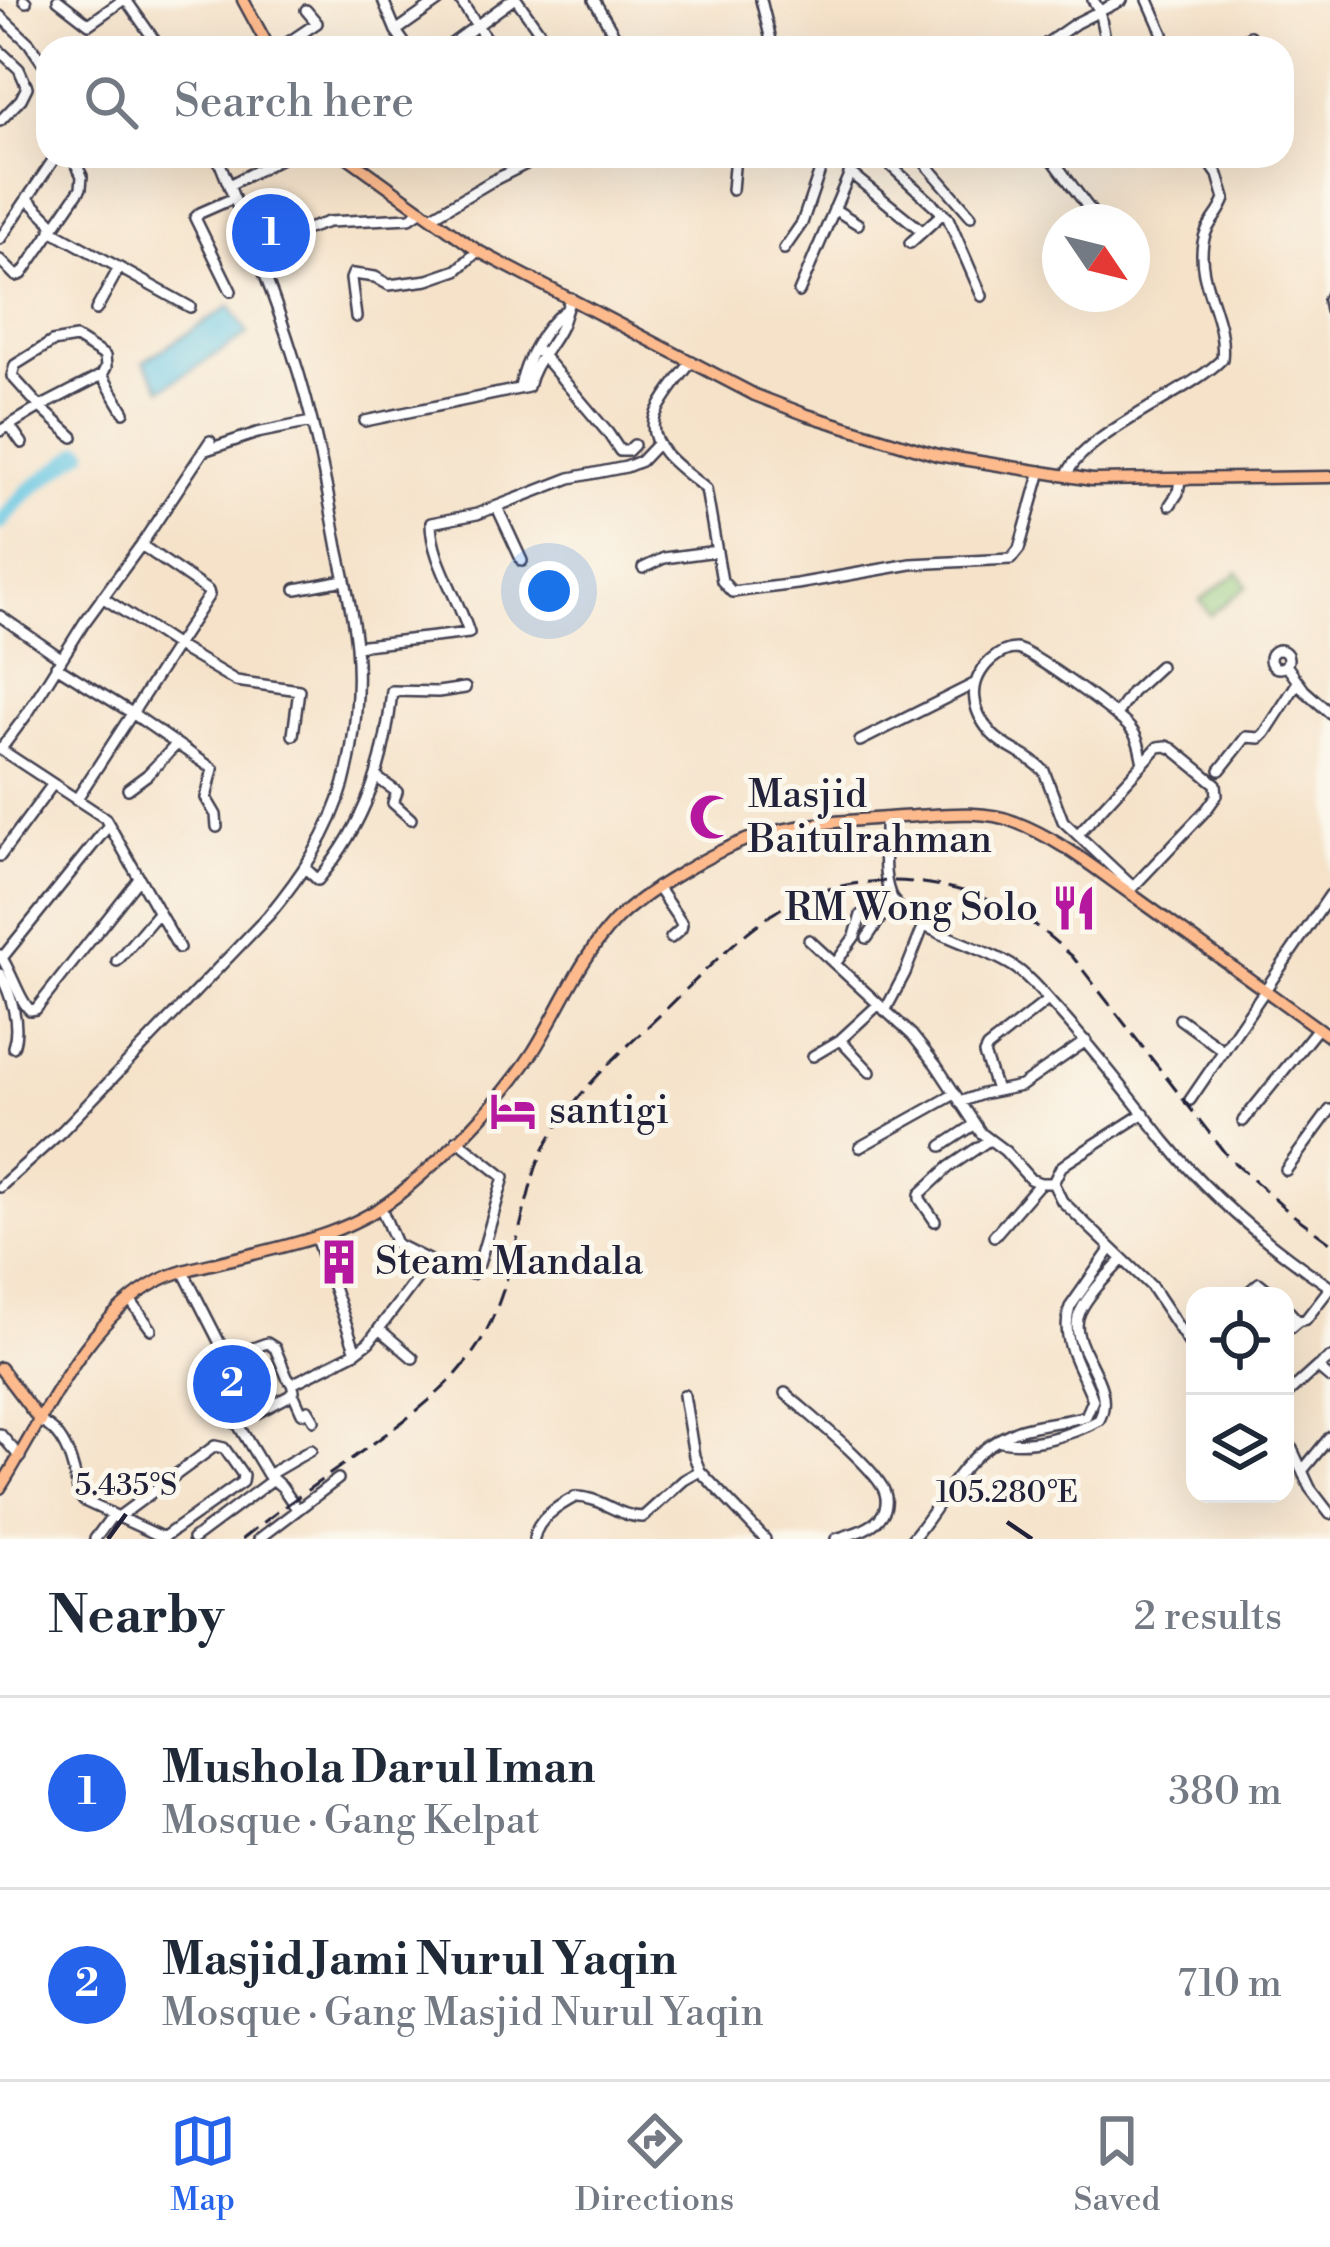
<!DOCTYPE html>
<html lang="en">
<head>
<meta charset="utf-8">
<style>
  :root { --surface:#fff; --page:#f2f2f3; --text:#1f2937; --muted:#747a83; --line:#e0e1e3; --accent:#2563eb }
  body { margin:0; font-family:"Libre Bodoni",serif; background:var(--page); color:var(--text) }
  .controls { position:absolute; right:36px; bottom:36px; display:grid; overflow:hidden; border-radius:24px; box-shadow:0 12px 48px #0002 }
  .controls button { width:108px; height:108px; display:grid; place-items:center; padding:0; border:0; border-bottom:3px solid var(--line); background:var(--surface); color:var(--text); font:60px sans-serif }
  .compass { position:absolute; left:1042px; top:204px; width:108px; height:108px; border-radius:50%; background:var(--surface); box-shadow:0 12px 48px #0002; rotate:125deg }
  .you { position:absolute; left:549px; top:591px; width:42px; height:42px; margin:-30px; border:9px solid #fff; border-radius:50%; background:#1a73e8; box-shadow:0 0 0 18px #1a73e833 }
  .badge { display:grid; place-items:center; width:78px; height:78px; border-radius:50%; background:var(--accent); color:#fff; font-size:39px; font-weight:700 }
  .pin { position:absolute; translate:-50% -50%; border:6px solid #fff; box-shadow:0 3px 12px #0006 }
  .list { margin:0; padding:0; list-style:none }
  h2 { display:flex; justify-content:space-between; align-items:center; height:156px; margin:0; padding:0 48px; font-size:51px }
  h2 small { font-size:39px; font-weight:400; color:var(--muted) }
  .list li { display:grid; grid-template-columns:78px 1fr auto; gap:36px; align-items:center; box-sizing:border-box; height:192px; padding:0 48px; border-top:3px solid var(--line) }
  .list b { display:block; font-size:45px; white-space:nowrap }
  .list p { margin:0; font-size:39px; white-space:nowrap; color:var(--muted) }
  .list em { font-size:39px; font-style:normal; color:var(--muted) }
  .icon { flex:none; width:66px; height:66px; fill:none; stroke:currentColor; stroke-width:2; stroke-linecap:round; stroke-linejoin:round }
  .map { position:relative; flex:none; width:1330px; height:1539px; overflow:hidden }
  .search { position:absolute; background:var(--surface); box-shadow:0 12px 48px #0002; left:36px; right:36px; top:36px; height:132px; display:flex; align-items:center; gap:30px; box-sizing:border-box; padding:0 42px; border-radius:36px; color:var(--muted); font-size:45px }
  .sheet { height:540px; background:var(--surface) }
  nav { display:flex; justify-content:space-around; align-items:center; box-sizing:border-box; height:168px; border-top:3px solid var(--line); background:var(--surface); font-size:33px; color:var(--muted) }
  nav a { display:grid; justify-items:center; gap:6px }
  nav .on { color:var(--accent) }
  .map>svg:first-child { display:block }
</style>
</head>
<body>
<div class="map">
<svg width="1330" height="1539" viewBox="0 0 1330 1539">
  <rect width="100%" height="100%" fill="#fbf7ec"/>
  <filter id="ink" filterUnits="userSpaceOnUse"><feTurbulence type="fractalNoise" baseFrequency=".00833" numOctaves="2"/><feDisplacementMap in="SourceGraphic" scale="24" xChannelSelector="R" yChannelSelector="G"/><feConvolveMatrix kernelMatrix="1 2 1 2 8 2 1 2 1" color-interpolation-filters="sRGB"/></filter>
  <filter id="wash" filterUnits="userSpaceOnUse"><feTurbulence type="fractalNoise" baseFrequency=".004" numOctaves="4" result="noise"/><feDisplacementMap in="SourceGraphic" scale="48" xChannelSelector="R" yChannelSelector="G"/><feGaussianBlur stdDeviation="2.7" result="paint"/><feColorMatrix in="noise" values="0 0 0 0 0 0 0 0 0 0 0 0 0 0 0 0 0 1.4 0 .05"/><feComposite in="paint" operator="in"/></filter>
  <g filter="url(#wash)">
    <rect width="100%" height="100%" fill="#f5e2c9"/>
    <path fill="#91c779" stroke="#5a745a" stroke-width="3" d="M1238 572 1248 586 1210 615 1200 600Z"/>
    <path fill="#64c5e2" stroke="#43748e" stroke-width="3" d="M230 306 248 334 162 389 144 361Z"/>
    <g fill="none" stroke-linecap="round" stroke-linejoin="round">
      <path stroke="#64c5e2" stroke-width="15" d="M0 523 27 492 82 451"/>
    </g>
  </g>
  <g filter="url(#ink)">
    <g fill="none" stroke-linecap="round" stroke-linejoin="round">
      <g stroke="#423f50" stroke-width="14">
        <path id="minor" d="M24 0 26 2
          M58 0 89 24 123 0
          M126 0 160 48
          M383 0 396 31 408 48
          M460 0 492 48
          M517 0 551 48
          M594 0 622 48
          M761 0 773 48
          M1093 0 1099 10 1107 48
          M1148 0 1163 34 1164 48
          M0 16 29 43 44 65 48 62
          M396 31 440 0
          M280 48 317 23 306 10
          M446 48 512 0
          M516 48 539 32
          M1040 48 1076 23 1122 0
          M1230 48 1250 36
          M0 51 19 69 27 87 21 99 0 121
          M880 156 948 218 982 296
          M919 156 971 216
          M1050 156 1099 222
          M849 172 922 231
          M229 185 285 156
          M732 190 735 156
          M27 198 54 225
          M834 209 858 224
          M431 217 492 181 542 156
          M51 230 190 307
          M0 239 56 156
          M910 243 943 213
          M255 247 328 222 410 218 422 210
          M784 249 802 223 825 156
          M0 260 16 276 22 274 81 188 82 176 72 156
          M231 291 195 218 200 213 234 198
          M799 292 857 156
          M1330 296 1328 300 1330 311
          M96 310 119 268
          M356 317 351 279 353 274 375 277 389 285 428 280 457 270 478 251
          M536 348 608 433 620 451H628L634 445
          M692 361C682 375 657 404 654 420 647 449 688 473 706 489L722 581 732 592 797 584 911 564 1011 559 1019 549 1041 471
          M520 387C525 361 543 328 563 312
          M365 421 528 387C533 362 551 348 561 326 565 316 566 308 571 298
          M10 426 22 443
          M0 431 40 407 102 375
          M73 437 40 407 12 376 15 365 52 342 76 338 105 356 106 367 102 375 124 412
          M206 450 257 433 311 422
          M1067 476C1077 437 1192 391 1222 359 1227 318 1196 283 1203 243 1205 225 1220 215 1225 199L1218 175 1205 156
          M1170 505 1178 493 1180 480
          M497 507 522 561
          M643 568 664 558 717 551
          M296 589 344 580
          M102 597 175 645 236 681 299 690 293 735
          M0 616 61 658
          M356 646 469 633C458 597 431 559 431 523L477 514 570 478 626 467 641 461 658 443
          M1270 659a9 9 0 1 1 18 0a9 9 0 1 1-18 0Z
          M1286 665 1304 690 1330 713
          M56 666 132 713 213 769 206 798 216 815 217 827
          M1116 715 1132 692 1160 666
          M860 741 974 684
          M0 749 105 818 179 948
          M0 750 27 714 84 623 141 545 210 441
          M1220 770 1246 737 1260 738 1265 733 1298 682
          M376 777 397 792 393 803 411 819
          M128 789 147 775 177 744
          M76 800 209 595 208 591 141 545
          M885 818C886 843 880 879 893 900 911 932 991 947 1021 972 1033 982 1043 994 1053 1005 1093 1048 1128 1095 1165 1141 1212 1199 1268 1245 1330 1287
          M1078 834 1158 747 1166 746 1173 749 1216 784 1217 795 1207 809 1132 888
          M0 856 53 784
          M305 868 318 880C366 823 385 764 392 691L438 692 465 688
          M657 887 682 924 681 929 671 938
          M1133 887 1063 821 1044 771C1029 754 1006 750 991 733 971 710 967 682 991 660 998 654 1007 649 1016 649 1030 650 1119 715 1130 728 1139 738 1140 750 1143 763
          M867 938 886 910
          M809 940 912 1035 936 1065 981 1133 1005 1151 1030 1179 1040 1183H1053
          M0 955C12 972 19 1000 30 1010L36 1009 138 880
          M2 958 109 825
          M117 961 158 913
          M835 964 855 936 861 915 885 912
          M0 974C11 994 21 1025 13 1047
          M885 1011 905 973 924 925
          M1180 1019 1224 1051
          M813 1056 840 1040
          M870 1072 840 1040 878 1005
          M996 1090 984 1054 987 1048 1048 1000
          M1190 1100 1330 895
          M960 1102 982 1094 1021 1086 1086 1041
          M1144 1113 1069 1161 1061 1167 1053 1183 1062 1201 1151 1286 1195 1352
          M1243 1121 1318 1028
          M942 1146 974 1125
          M860 1147 955 1094
          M1286 1170 1330 1110
          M0 1187 62 1131 268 916C301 876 330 834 344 783 355 741 360 690 356 646 353 613 345 580 338 548 326 482 313 415 292 352 271 285 243 221 217 156
          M381 1208 396 1244 430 1261 472 1274 479 1264 504 1177 457 1140
          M935 1221 920 1199V1194L949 1167 989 1140
          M994 1236 1040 1183
          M316 1238 356 1352
          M183 1271 229 1361 227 1367 212 1375V1381L268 1475 282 1487 297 1509
          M1244 1296 1259 1283 1275 1296
          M131 1301 151 1329
          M1285 1307 1298 1321
          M379 1329 413 1358
          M1285 1332 1298 1321 1306 1319 1330 1288
          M228 1357 267 1343 275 1348 287 1377 292 1384
          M1330 1358 1317 1367 1330 1378
          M293 1393 302 1413 308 1410 314 1420
          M785 1393C807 1413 878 1469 885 1493 888 1503 885 1512 879 1519 869 1530 850 1534 836 1539
          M684 1395 694 1456 700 1471 765 1539
          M1285 1396 1317 1367
          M41 1422C67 1434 74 1468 79 1495L84 1501 162 1537
          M236 1424 289 1396 294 1391 292 1384 356 1352 369 1342 430 1261
          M0 1434 20 1457
          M1285 1434 1310 1488 1330 1514
          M1001 1441C1031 1447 1072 1435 1099 1420 1119 1383 1064 1345 1080 1312 1089 1293 1108 1275 1122 1260
          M1302 1471 1330 1437
          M268 1475 311 1450
          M117 1518 215 1446 224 1448 243 1475 242 1482 161 1539
          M95 1539 112 1516
          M193 1539 272 1480
          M259 1539 338 1479
          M534 1539C537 1519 558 1506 575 1497 600 1496 617 1517 643 1517L684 1480 700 1471
          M912 1539C947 1498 959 1456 1013 1432 1033 1423 1064 1423 1086 1416L1093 1400C1082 1368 1059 1343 1070 1307L1110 1250"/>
      </g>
      <g stroke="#423f50" stroke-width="15">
        <path id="major" d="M243 0 269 48
          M346 156 478 251 755 395 807 415 937 455 1092 480 1330 477
          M0 1368 41 1422
          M0 1488C44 1419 83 1321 158 1281 179 1270 205 1266 228 1260 290 1245 352 1234 403 1191 451 1151 499 1104 533 1052 560 1009 580 958 615 921 634 902 657 887 681 873 704 859 728 846 754 837 805 821 863 820 916 816 947 814 986 810 1015 822 1060 839 1099 872 1138 899 1202 945 1266 991 1330 1037"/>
      </g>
      <use href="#minor" stroke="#fff" stroke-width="9"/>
      <use href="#major" stroke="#fcba8d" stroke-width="10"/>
      <path stroke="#22223b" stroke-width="3" stroke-dasharray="18 9" stroke-linecap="butt" d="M242 1539C285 1505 330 1474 375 1442 409 1417 445 1392 470 1357 503 1313 512 1257 526 1204 530 1190 533 1174 539 1160 564 1102 616 1057 661 1014 698 979 734 938 777 911 845 869 944 873 1014 912 1035 923 1053 940 1072 956L1228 1157 1289 1212 1330 1242"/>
    </g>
  </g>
  <path fill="none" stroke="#22223b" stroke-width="4.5" d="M1007 1522 1032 1539M108 1539 126 1514"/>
  <defs>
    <g id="mosque-bare" transform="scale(3.6)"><path d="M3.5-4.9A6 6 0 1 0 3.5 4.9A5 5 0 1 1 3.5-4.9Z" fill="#b5179e" stroke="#fbf7ec" stroke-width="2.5" paint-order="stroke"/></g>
    <g id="restaurant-bare" transform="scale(3.6)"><path d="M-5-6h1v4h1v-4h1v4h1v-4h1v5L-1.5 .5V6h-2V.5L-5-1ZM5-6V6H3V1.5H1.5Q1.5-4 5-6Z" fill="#b5179e" stroke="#fbf7ec" stroke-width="2.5" paint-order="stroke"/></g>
    <g id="hotel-bare" transform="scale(3.6)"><path d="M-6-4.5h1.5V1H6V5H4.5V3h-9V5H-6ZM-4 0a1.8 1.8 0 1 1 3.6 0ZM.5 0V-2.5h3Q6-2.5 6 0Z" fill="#b5179e" stroke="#fbf7ec" stroke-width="2.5" paint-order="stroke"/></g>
    <g id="building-bare" transform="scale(3.6)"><path d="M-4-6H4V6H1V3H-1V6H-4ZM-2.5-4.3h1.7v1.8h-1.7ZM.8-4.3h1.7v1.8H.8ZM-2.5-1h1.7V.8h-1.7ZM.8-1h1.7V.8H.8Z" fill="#b5179e" stroke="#fbf7ec" stroke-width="2.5" paint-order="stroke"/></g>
  </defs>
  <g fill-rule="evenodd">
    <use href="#mosque-bare" x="712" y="817"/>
    <use href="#restaurant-bare" x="1074" y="908"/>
    <use href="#hotel-bare" x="513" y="1111"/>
    <use href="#building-bare" x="339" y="1262"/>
  </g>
  <g text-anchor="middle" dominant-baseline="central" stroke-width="10" stroke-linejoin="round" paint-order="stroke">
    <g font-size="39" fill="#22223b" stroke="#fbf7ec" text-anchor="start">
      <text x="748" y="795">Masjid<tspan x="748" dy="45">Baitulrahman</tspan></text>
      <text x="1038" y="908" text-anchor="end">RM Wong Solo</text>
      <text x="549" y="1111">santigi</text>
      <text x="375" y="1262">Steam Mandala</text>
    </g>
  </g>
  <g font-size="30" text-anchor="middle" fill="#22223b" stroke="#fbf7ec" stroke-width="10" stroke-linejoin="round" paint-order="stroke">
    <text x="126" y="1495">5.435°S</text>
    <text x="1007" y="1502">105.280°E</text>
  </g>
</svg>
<div class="controls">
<button><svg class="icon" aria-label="locate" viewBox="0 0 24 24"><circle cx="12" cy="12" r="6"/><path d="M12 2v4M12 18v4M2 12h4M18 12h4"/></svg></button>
<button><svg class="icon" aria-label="layers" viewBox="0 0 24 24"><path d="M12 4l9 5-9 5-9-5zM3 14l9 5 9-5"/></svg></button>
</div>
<svg class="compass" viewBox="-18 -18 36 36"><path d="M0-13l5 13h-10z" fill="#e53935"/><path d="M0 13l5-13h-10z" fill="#747a83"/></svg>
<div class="you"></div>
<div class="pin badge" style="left:271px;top:233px">1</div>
<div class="pin badge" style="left:232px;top:1384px">2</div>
<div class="search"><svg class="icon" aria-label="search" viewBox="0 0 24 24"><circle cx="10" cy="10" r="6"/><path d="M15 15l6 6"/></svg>Search here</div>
</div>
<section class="sheet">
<h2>Nearby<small>2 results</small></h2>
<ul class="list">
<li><span class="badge">1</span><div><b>Mushola Darul Iman</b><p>Mosque · Gang Kelpat</p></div><em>380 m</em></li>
<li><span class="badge">2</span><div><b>Masjid Jami Nurul Yaqin</b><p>Mosque · Gang Masjid Nurul Yaqin</p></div><em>710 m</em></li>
</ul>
</section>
<nav>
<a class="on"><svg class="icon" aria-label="map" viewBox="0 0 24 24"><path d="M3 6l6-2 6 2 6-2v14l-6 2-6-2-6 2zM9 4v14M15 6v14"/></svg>Map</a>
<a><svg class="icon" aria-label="directions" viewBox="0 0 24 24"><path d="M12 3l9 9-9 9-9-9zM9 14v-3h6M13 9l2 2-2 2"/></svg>Directions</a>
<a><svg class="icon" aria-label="saved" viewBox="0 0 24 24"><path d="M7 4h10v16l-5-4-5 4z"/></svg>Saved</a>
</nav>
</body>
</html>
